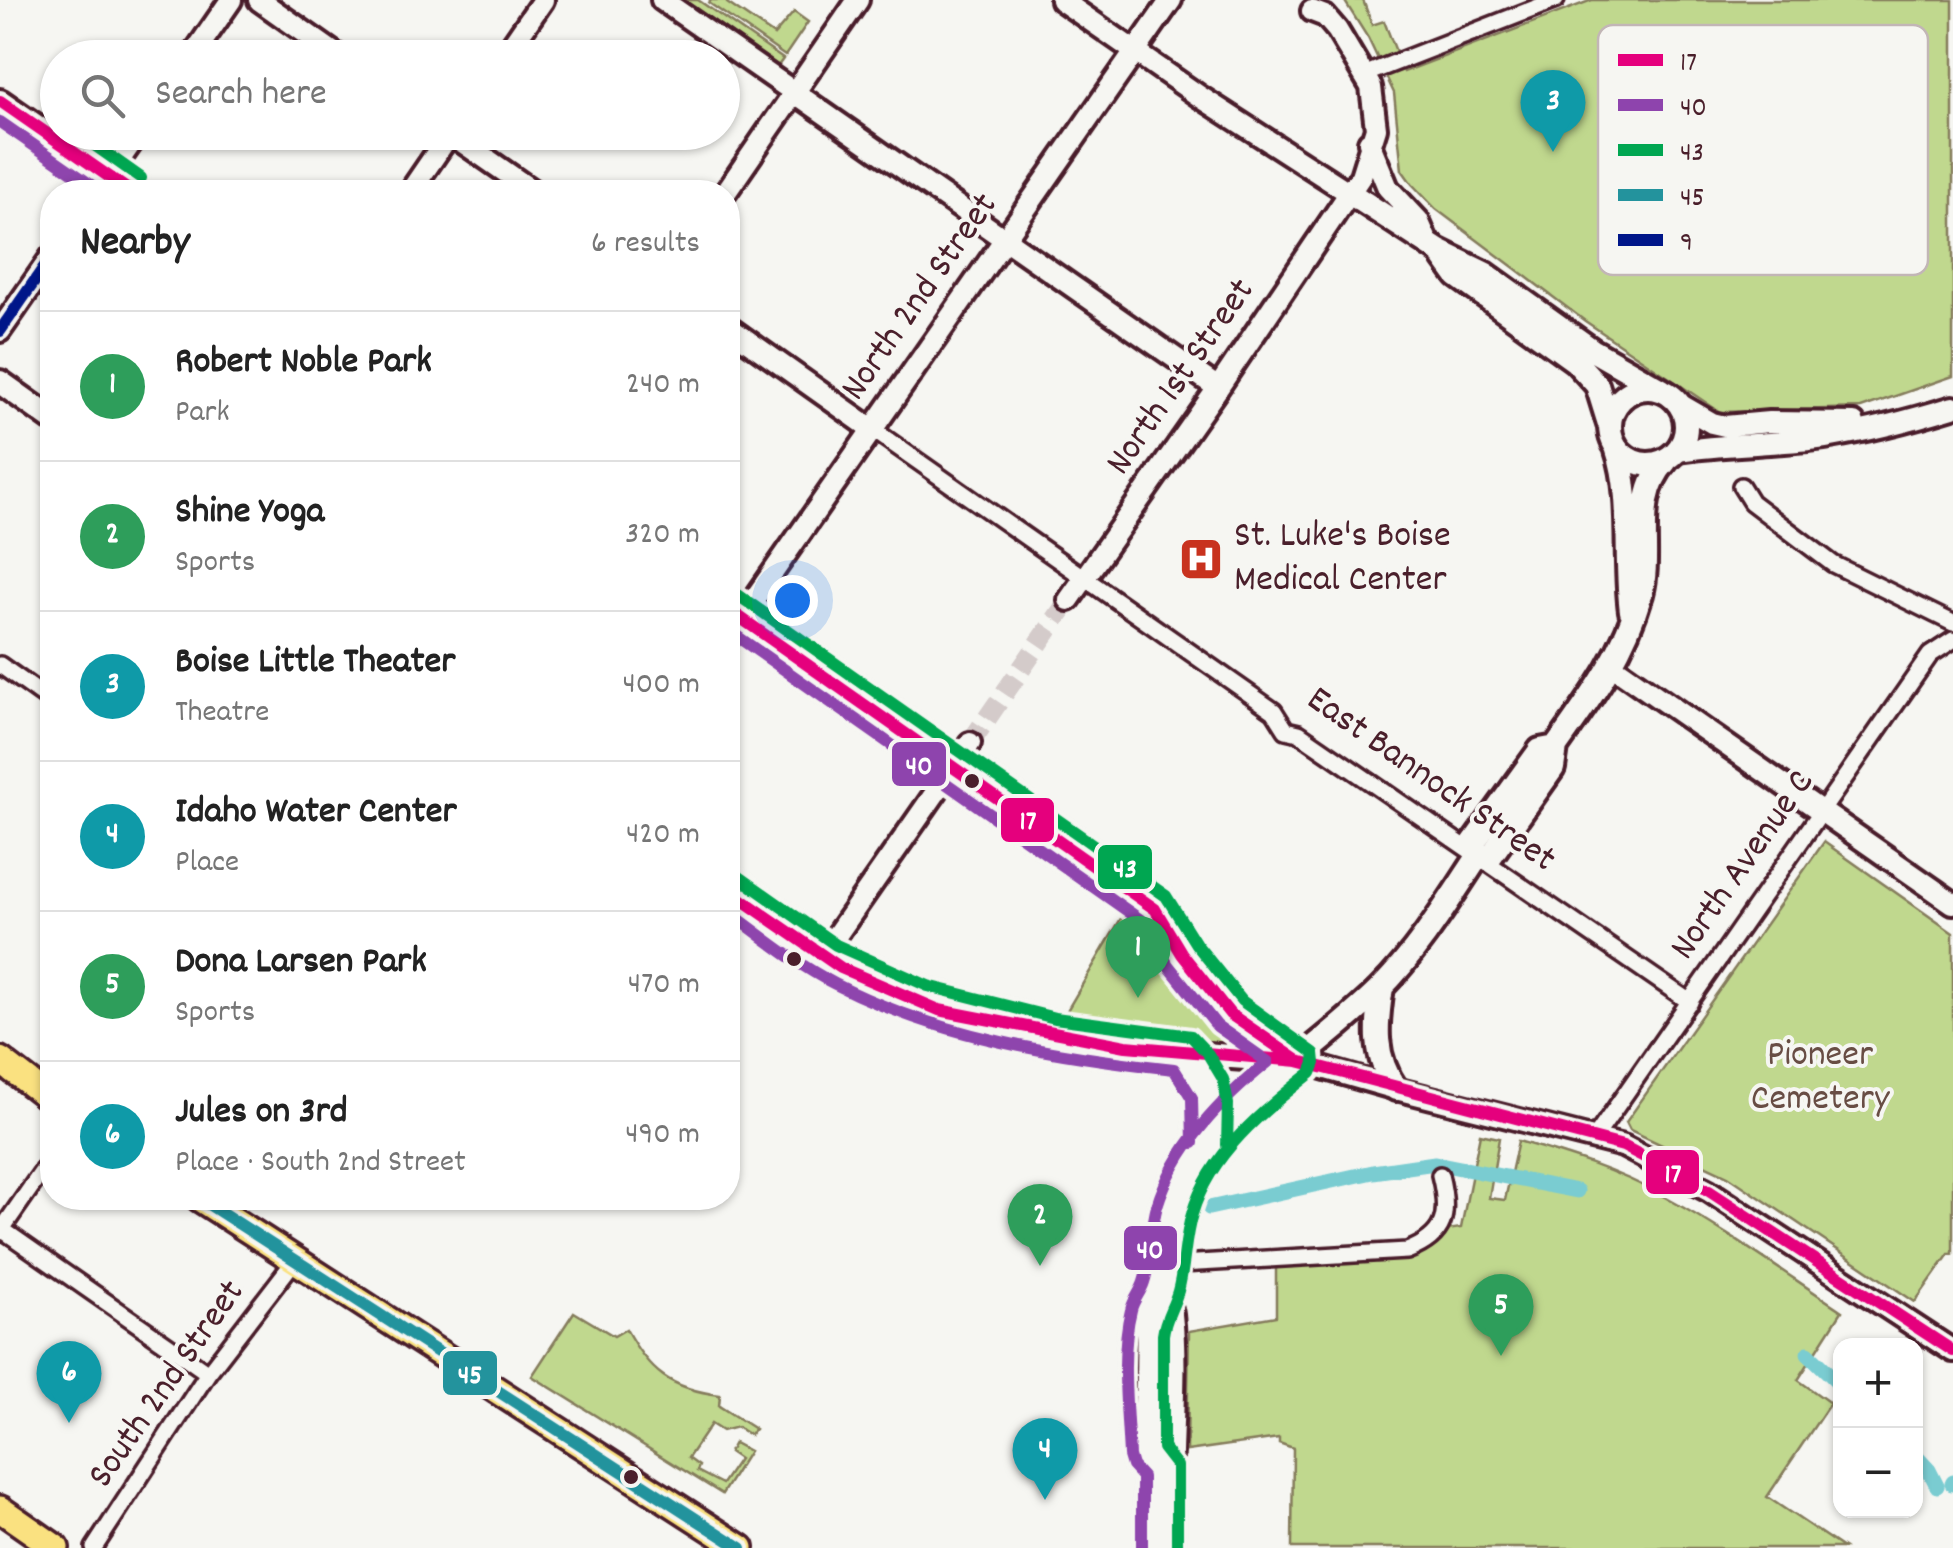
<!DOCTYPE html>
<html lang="en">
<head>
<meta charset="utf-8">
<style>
  :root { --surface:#fff; --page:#f2f2f2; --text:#222; --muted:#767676; --line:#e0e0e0; --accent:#d93025 }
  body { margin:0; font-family:Dekko,sans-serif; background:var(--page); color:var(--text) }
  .controls { position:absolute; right:30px; bottom:30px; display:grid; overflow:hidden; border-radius:20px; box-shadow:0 2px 8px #0004 }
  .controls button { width:90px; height:90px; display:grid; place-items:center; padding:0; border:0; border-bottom:2px solid var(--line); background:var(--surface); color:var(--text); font:50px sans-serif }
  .you { position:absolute; left:792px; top:600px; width:35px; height:35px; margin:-25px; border:8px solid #fff; border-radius:50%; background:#1a73e8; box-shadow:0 0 0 15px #1a73e833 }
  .badge { display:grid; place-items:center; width:65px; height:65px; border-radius:50%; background:var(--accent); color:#fff; font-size:32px; font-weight:700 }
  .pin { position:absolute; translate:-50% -82px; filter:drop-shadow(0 2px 5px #0008) }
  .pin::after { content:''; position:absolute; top:52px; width:35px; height:30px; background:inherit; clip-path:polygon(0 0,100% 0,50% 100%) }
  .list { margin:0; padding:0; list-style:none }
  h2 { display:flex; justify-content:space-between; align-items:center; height:130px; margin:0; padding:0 40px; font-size:42px }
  h2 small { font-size:32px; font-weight:400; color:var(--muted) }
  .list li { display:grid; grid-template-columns:65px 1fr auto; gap:30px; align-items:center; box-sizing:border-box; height:150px; padding:0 40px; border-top:2px solid var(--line) }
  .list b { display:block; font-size:38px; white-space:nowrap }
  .list p { margin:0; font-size:32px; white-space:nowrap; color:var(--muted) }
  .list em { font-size:32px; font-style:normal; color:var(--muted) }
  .icon { flex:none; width:55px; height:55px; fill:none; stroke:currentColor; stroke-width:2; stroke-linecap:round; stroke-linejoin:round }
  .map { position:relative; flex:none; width:1953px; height:1548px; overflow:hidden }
  .search { position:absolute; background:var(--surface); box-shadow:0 2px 8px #0004; left:40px; top:40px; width:700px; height:110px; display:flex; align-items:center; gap:25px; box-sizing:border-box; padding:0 35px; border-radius:55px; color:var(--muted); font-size:38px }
  .panel { position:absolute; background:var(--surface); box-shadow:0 2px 8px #0004; left:40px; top:180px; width:700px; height:1030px; border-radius:40px }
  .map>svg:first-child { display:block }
</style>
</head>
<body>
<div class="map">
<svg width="1953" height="1548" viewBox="0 0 1953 1548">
  <rect width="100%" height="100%" fill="#f6f6f2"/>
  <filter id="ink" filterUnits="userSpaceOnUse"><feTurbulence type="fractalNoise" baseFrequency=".01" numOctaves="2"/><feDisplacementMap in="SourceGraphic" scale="20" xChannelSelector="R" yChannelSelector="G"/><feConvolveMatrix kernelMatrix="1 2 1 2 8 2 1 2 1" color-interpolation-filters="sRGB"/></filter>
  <g filter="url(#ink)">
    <path fill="#c0d88e" stroke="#857c5c" stroke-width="2.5" d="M684 0H698L783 59 778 66Z
      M711 0H728L727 3 774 35 794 12 808 22 785 56 709 3Z
      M1344 0H1363L1372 25 1384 21 1404 72 1592 0H1953V376L1861 408 1720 412 1585 321 1436 209 1412 184 1402 170 1394 93 1368 38Z
      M1824 842 1953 933V1254H1949L1915 1302 1728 1176 1630 1130 1626 1122Z
      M1126 910 1149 930 1180 978 1245 1038 1241 1046 1062 1019Z
      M1480 1134 1499 1138 1489 1198 1505 1200 1518 1141C1567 1155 1616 1170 1661 1195 1724 1229 1783 1272 1842 1311L1798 1380 1830 1403 1767 1497 1843 1548H1292L1293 1448 1279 1443V1438L1187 1451 1189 1331 1276 1316V1265L1432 1242 1434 1232 1461 1228Z
      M574 1312 614 1336 626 1329C649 1372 671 1389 720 1395L719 1406 755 1429 750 1435 737 1427 722 1431 711 1424 688 1458 699 1466 697 1471 722 1484 739 1459 729 1452 734 1443 749 1451 722 1494 532 1376Z"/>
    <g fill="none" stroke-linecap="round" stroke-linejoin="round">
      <path stroke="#7accd1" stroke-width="15" d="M1209 1208 1373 1172 1435 1163 1577 1191
        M1808 1353 1840 1384
        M1916 1456 1929 1470 1937 1486
        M1952 1484 1953 1482"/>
      <path stroke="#d4cbca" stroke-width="20" stroke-dasharray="20 10" stroke-linecap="butt" d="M970 743 1069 600"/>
      <g stroke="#4a1f2b" stroke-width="22">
        <path id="minor" d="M1366 74 1556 0
          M872 429 1274 711 1286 730 1299 733 1690 1002
          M1741 486 1751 502 1833 564 1953 623
          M0 665 52 702
          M1596 1136 1930 655 1953 640
          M0 1228 208 1373
          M0 1232 52 1157
          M1163 1265 1407 1251C1446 1236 1450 1215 1440 1175
          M94 1548 208 1373 295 1260"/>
      </g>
      <g stroke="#4a1f2b" stroke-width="28">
        <path id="tertiary" d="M259 0 341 58
          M662 0 1218 388
          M1061 0 1199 96 1348 192
          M191 58 231 0
          M503 58 543 0
          M448 132 534 192
          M1369 142 1388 188 1418 220 1428 243
          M97 192 139 132
          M410 192 451 132
          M726 192 858 0
          M728 327 872 429
          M0 331 52 256
          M1681 405 1712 423 1725 426 1769 422 1854 423
          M1678 451C1727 443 1776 445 1825 438 1868 431 1911 420 1953 407
          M1069 600 1218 388 1361 176 1376 128 1371 87 1337 30 1325 16 1312 11
          M728 637 1171 0
          M1613 666 1953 903
          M822 956 970 743
          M1298 1061 1396 1089 1623 1146 1709 1191 1953 1351"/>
      </g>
      <g stroke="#4a1f2b" stroke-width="30">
        <path id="secondary" d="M0 101 131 192
          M1348 192 1439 251 1486 274 1592 350 1662 390
          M1444 258 1457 276 1575 361 1597 385 1609 424
          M0 382 52 419
          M1610 426a38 38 0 1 1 76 0a38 38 0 1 1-76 0Z
          M1617 450C1633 496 1624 560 1631 611
          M728 609 1155 909 1182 954 1230 1014 1298 1061
          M1556 747C1592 696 1623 655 1641 594 1653 549 1631 499 1666 461
          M728 890C765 916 802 947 842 968 971 1036 1153 1054 1297 1061
          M1382 987C1376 1026 1373 1056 1396 1089
          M1183 1052C1215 1086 1211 1100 1210 1144
          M1160 1469 1146 1456 1148 1311 1162 1288
          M1159 1548 1160 1469 1168 1461 1171 1453C1172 1408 1176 1360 1171 1315 1170 1305 1163 1296 1162 1286 1160 1273 1164 1254 1166 1241 1191 1120 1299 1069 1379 990 1419 950 1448 902 1479 855L1491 856 1553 768 1556 747 1540 750 1473 843 1479 855"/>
      </g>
      <g stroke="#4a1f2b" stroke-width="32">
        <path id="primary" d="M0 1060 52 1100
          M199 1198 741 1548
          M0 1509 56 1548"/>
      </g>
      <use href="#minor" stroke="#f6f6f2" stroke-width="15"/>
      <use href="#tertiary" stroke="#f6f6f2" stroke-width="20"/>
      <use href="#secondary" stroke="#f6f6f2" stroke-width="22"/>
      <use href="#primary" stroke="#fae180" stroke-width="25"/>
      <g stroke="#f6f6f2" stroke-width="20">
        <path id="bus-1" d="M0 101 131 192
          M728 609 1155 909 1182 954 1230 1014 1297 1060
          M728 890 841 968 939 1010 1126 1046 1298 1061 1623 1146 1709 1191 1953 1351"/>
      </g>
      <g stroke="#f6f6f2" stroke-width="20">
        <path id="bus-2" d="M0 122 101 192
          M728 630 1142 921 1168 965 1217 1026 1268 1062C1221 1100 1175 1147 1157 1206 1150 1231 1152 1258 1144 1282 1141 1292 1133 1300 1131 1310 1120 1352 1127 1412 1129 1456L1132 1466 1142 1477V1548
          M728 911C762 936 796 964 835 984 941 1038 1058 1056 1174 1069L1192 1098 1193 1143"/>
      </g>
      <g stroke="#f6f6f2" stroke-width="20">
        <path id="bus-3" d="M76 132 141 178
          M738 595 1166 896 1196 944 1242 1001 1314 1053 1315 1063 1311 1073C1263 1111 1210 1153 1192 1214 1184 1239 1185 1266 1178 1291 1173 1308 1165 1318 1163 1335V1448L1177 1466V1548
          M738 876 836 945 928 986 1055 1018 1191 1036 1208 1054 1223 1079 1228 1104 1227 1145"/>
      </g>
      <g stroke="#f6f6f2" stroke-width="20">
        <path id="bus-4" d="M199 1198 741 1548"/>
      </g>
      <g stroke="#f6f6f2" stroke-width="20">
        <path id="bus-5" d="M0 331 52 256"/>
      </g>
      <use href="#bus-1" stroke="#e5007d" stroke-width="12"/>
      <use href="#bus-2" stroke="#8e44ad" stroke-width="12"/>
      <use href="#bus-3" stroke="#00a651" stroke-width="12"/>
      <use href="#bus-4" stroke="#23939d" stroke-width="12"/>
      <use href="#bus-5" stroke="#001689" stroke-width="12"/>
    </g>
  </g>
  <defs>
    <g id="hospital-square" transform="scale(2.25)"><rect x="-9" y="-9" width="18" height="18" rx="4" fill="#c8321e" stroke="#f6f6f2"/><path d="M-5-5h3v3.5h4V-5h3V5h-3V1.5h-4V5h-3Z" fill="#fff"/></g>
  </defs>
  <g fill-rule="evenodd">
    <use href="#hospital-square" x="1201" y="559"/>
  </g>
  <g fill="#4a1f2b" stroke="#f6f6f2" stroke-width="4">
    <circle cx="972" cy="781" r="9"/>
    <circle cx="794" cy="959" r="9"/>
    <circle cx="631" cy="1477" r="9"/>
  </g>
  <g text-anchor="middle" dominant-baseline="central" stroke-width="8" stroke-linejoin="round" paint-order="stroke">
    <g font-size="38" fill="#4a1f2b" stroke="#f6f6f2">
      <text transform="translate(921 298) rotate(-55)">North 2nd Street</text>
      <text transform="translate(1182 378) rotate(-55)">North 1st Street</text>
      <text transform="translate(1430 781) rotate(35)">East Bannock Street</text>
      <text transform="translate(1744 866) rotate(-55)">North Avenue C</text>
      <text transform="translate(168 1385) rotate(-55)">South 2nd Street</text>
    </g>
    <g font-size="38" fill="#4a1f2b" stroke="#f6f6f2" text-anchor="start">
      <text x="1234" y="537">St. Luke's Boise<tspan x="1234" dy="44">Medical Center</tspan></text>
    </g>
    <g font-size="38" fill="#684d44" stroke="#f6f6f2">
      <text x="1820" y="1056">Pioneer<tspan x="1820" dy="44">Cemetery</tspan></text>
    </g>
  </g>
  <rect x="1598" y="25" width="330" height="250" rx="15" fill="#f6f6f2" stroke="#c2b6b6" stroke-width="2.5"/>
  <rect x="1618" y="54" width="45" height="12" fill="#e5007d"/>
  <rect x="1618" y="99" width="45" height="12" fill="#8e44ad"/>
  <rect x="1618" y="144" width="45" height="12" fill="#00a651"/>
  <rect x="1618" y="189" width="45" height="12" fill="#23939d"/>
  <rect x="1618" y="234" width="45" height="12" fill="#001689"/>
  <g font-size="28" fill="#4a1f2b">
    <text x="1680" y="70">17</text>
    <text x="1680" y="115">40</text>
    <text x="1680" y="160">43</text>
    <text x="1680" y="205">45</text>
    <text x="1680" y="250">9</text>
  </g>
  <g stroke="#f6f6f2" stroke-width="4">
    <rect x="890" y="740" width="58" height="48" rx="10" fill="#8e44ad"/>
    <rect x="999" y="796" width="57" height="48" rx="10" fill="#e5007d"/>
    <rect x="1096" y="843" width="58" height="48" rx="10" fill="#00a651"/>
    <rect x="1644" y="1148" width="57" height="48" rx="10" fill="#e5007d"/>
    <rect x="1122" y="1224" width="57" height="48" rx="10" fill="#8e44ad"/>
    <rect x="441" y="1349" width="58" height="48" rx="10" fill="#23939d"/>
  </g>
  <g font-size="28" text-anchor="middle" font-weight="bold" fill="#fff">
    <text x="919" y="774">40</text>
    <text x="1028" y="829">17</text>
    <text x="1125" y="877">43</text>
    <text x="1673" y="1182">17</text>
    <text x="1150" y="1258">40</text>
    <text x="470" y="1383">45</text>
  </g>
</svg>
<div class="controls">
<button>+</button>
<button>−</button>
</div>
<div class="you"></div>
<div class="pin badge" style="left:1138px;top:998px;background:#2e9e5b">1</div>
<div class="pin badge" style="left:1040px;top:1266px;background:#2e9e5b">2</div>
<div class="pin badge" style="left:1553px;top:152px;background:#0f9aa8">3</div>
<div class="pin badge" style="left:1045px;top:1500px;background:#0f9aa8">4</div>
<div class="pin badge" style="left:1501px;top:1356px;background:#2e9e5b">5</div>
<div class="pin badge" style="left:69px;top:1423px;background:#0f9aa8">6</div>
<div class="search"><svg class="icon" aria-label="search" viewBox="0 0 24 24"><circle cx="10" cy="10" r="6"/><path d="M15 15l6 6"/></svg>Search here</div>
<section class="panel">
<h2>Nearby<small>6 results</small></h2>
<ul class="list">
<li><span class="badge" style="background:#2e9e5b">1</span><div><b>Robert Noble Park</b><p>Park</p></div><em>240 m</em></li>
<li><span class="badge" style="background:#2e9e5b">2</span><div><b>Shine Yoga</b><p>Sports</p></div><em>320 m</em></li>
<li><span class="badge" style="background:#0f9aa8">3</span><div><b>Boise Little Theater</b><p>Theatre</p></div><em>400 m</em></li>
<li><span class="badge" style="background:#0f9aa8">4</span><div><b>Idaho Water Center</b><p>Place</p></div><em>420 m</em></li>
<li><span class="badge" style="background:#2e9e5b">5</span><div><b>Dona Larsen Park</b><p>Sports</p></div><em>470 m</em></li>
<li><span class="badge" style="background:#0f9aa8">6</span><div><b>Jules on 3rd</b><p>Place · South 2nd Street</p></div><em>490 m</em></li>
</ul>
</section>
</div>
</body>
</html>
